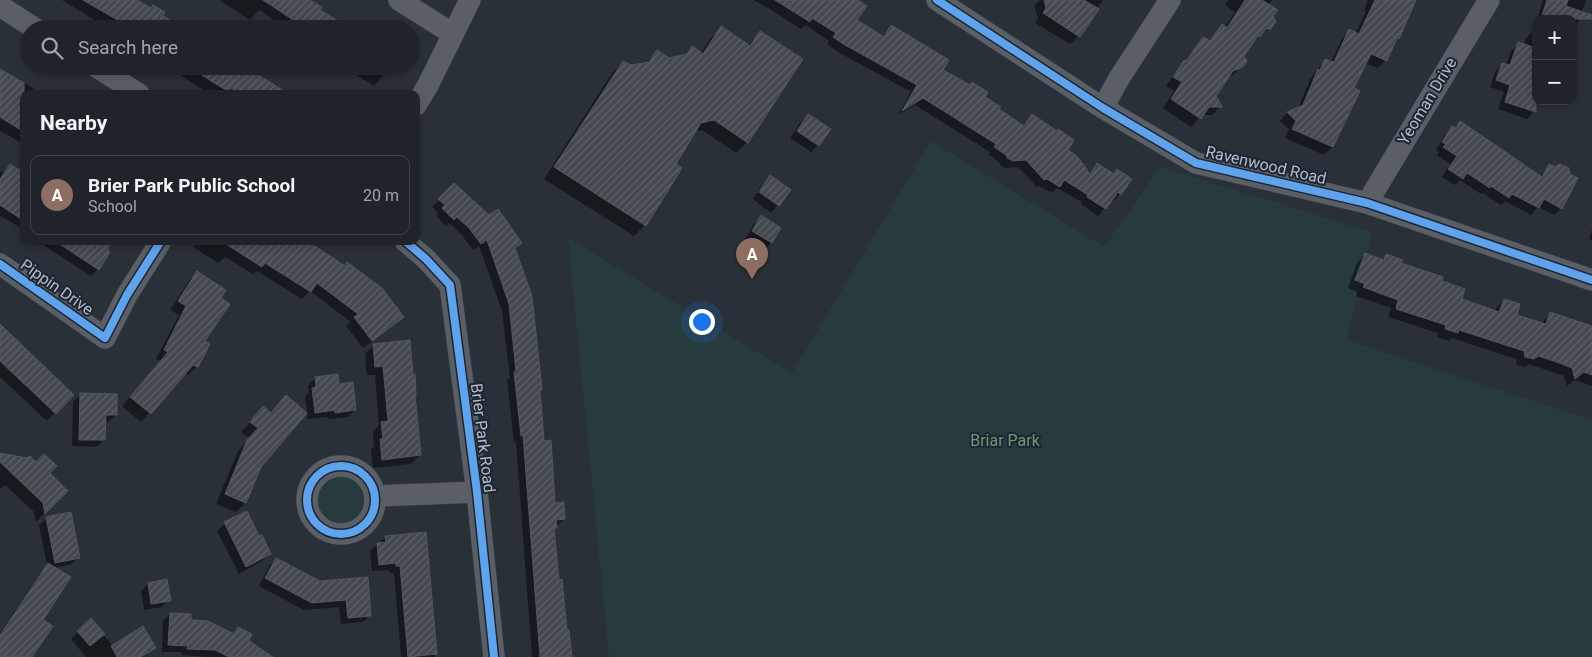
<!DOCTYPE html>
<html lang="en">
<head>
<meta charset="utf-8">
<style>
  :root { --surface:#20242a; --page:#282c32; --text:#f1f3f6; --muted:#a2a4a8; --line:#3d4147; --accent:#ea580c }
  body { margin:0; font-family:Roboto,sans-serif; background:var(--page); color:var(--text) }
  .controls { position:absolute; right:15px; top:15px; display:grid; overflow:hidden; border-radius:10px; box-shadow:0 2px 8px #0003 }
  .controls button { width:45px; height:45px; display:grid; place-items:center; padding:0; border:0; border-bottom:1px solid var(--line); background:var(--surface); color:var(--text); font:25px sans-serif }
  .you { position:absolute; left:701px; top:321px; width:18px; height:18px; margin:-12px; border:4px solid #fff; border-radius:50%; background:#1a73e8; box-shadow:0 0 0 8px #1a73e833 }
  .badge { display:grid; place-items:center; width:32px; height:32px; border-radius:50%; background:var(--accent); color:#fff; font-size:16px; font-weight:700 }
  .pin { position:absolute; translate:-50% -41px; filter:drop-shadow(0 1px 2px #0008) }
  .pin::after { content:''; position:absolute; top:26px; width:18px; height:15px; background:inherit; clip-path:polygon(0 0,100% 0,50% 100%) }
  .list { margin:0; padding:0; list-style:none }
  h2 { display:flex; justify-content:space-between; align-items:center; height:65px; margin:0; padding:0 20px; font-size:21px }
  h2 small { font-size:16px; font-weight:400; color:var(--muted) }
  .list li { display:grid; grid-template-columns:32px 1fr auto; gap:15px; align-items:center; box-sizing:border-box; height:80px; margin:0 10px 10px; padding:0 10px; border:1px solid var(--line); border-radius:10px }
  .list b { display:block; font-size:19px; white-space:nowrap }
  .list p { margin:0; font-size:16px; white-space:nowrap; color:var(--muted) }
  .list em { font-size:16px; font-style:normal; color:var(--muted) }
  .icon { flex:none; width:28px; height:28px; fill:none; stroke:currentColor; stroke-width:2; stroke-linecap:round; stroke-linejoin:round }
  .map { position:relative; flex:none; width:1592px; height:657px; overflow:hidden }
  .search { position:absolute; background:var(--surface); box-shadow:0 2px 8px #0003; left:20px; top:20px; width:400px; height:55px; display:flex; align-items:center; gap:12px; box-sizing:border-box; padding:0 18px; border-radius:28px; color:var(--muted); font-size:19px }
  .panel { position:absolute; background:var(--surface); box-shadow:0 2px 8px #0003; left:20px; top:90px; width:400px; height:155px; border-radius:10px }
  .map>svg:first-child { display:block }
</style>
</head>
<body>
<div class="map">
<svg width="1592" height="657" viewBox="0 0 1592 657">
  <defs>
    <pattern id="building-hatch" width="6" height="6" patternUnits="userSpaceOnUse" patternTransform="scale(1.25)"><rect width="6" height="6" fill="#444950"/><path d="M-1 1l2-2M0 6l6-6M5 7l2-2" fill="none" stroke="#5d6168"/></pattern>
  </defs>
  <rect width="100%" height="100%" fill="#2a3038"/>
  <path fill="#273a3e" d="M931 141 1104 247 1160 167 1372 232 1347 340 1592 420V657H609L568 238 792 373Z
    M315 500a26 26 0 1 1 52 0a26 26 0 1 1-52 0Z"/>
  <path fill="#0007" d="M62 0H135L182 29H109Z
    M219 0H308L318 10 349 29H288L259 10 250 20Z
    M753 0H855L856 20 882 38 891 26 941 70 983 97 998 110 1023 127 1032 116 1088 174 1097 165 1120 194 1113 201 1111 200 1098 216 1081 204 1082 202 1057 188 1052 193 1039 186 1037 187 1018 167 1005 168 1000 165 999 162 988 154 990 152 915 105 898 115 911 92 838 52 827 44 829 41 805 25 801 29 768 8Z
    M1040 0H1103L1079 36 1070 44 1035 23 1038 18 1034 6Z
    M1228 0H1272L1268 5 1272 16 1270 28 1250 45 1243 56 1242 66 1233 75 1226 78 1214 96 1220 107 1212 115H1202L1191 127 1163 108 1174 91 1166 86 1176 71 1204 38 1208 42 1222 26 1225 28 1235 12 1225 5Z
    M1368 0H1417L1412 6 1386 60 1378 68 1365 63 1353 89 1349 111 1332 147 1324 155 1285 138 1289 129 1280 121 1287 113 1298 109 1310 79 1325 60 1331 62 1342 39 1350 30 1356 33 1366 11 1364 10Z
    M1543 0H1586L1573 37V19H1537Z
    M1536 22V101H1538L1534 111 1527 119 1498 109 1504 92 1490 87 1495 72 1502 64 1506 66 1511 51 1519 44 1524 45 1526 38 1532 32Z
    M721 28 748 46 760 32 747 142 736 153 702 130 694 132 674 164 645 225 634 236 544 179 612 73 623 62 631 67 646 63 657 52 668 59 684 56 692 48 701 53 710 39Z
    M165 66H242L287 94H210Z
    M342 66H389L381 78 374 86Z
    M0 70 24 85 25 83 42 94H24V144L0 131Z
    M313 90 321 94H310Z
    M808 115 818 145 811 152 790 138 801 122Z
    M1461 123 1540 177 1549 165 1561 208 1554 215 1538 207 1531 215 1505 201 1501 205 1483 193 1481 194 1460 180 1455 185 1442 177 1450 164 1437 155 1439 152 1436 150 1445 135 1452 128 1454 129Z
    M10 165 24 184V230L1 216 0 217V171L3 172Z
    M770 177 778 205 771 213 753 199 763 184Z
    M454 184 521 243 514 250 540 390 539 391 543 442 554 504 564 519 553 530 558 581 571 657H532L516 442H514L507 380 510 378 502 311 479 246 473 250 462 235 449 223 446 226 436 216 438 213 432 207Z
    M761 217 779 228 771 243 764 250 745 239 754 224Z
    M1592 229V240L1589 239Z
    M37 241H112L98 269 91 276Z
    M196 241H291L402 317 394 325 363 348 346 326 351 322 310 291 302 299 257 271 253 274 225 257 218 263 193 247Z
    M1365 254 1382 261 1387 256 1400 264 1440 282 1460 300 1495 312 1496 308 1504 300 1515 316 1541 324 1550 314 1592 337V386L1575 380 1567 386 1564 376 1529 364 1525 367 1517 365 1516 359 1452 338 1449 341 1437 337 1438 333 1388 317 1391 308 1356 296 1357 292 1348 288 1357 263Z
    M197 273 219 298 203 342 197 366 188 375 185 373 141 422 122 406 161 361 156 359 179 315 170 310 189 281Z
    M0 326 73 395 47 421 0 377Z
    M374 345 413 398 420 455 411 464 373 468 371 449 374 446 373 432 379 425 375 375H367L365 354Z
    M315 378 338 385 355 410 348 417 328 419V417L308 419 305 396 309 393 308 386Z
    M80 395 116 415 108 422H104V439L97 447 72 446 73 402Z
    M276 407 260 466 245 503 236 512 216 504 238 451 249 438 241 432 263 408 270 414Z
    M0 454 48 473 66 491 36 522 34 512 5 485 0 489Z
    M246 513 259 538 270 554 262 561 239 574 217 531 225 523Z
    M47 518 79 557 72 564 54 568 18 657H0V633L41 572 47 565 39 525Z
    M386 537 433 608 435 657H401L394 573H390L389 570 372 571 370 551Z
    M277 559 320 582 370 615 363 622 341 624 339 607 304 610 259 586 269 566Z
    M166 581 169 600 162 607 144 610 141 591 148 584Z
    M170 614 232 635 238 629 247 641 270 657H208L181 655V652H162L163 621Z
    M91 620 113 646 154 648 144 657H86L71 639Z"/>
  <path fill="url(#building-hatch)" stroke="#52575f" d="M83 0H137L151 8 153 5 165 12 163 16 185 29H133Z
    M263 0H310L322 7 320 10 352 29H307Z
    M775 0H858L867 6 857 20 884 37 891 25 949 60 943 70 970 85 972 82 988 92 985 97 1001 107 999 109 1024 126 1032 114 1057 131 1058 129 1074 140 1068 150 1077 156 1090 174 1097 163 1114 174 1117 169 1132 179 1121 195 1118 192 1106 209 1087 197 1088 195 1064 180 1060 187 1047 179 1044 180 1026 160 1013 161 1007 158 1006 155 994 147 996 144 923 98 902 111 917 85 845 45 833 37 836 33 812 18 810 22Z
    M1044 0H1084L1099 9 1080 37 1043 13 1046 8Z
    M1245 0H1262L1278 10 1273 16 1276 21 1271 29H1266L1260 37 1258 36 1244 56 1247 61 1243 67 1233 71 1216 96 1222 107H1209L1201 119 1171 99 1182 82 1173 77 1184 60 1186 61 1203 37 1210 41 1222 24 1227 28Z
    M1375 0H1416L1399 39 1397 38 1387 61 1371 54 1354 88 1360 91 1333 147 1292 129 1296 121 1287 112 1303 105 1318 69 1320 70 1325 59 1334 62 1349 29 1359 34Z
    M1547 0H1568L1566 6 1592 15V19H1541Z
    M721 26 750 46 760 31 803 59 748 143 714 120 701 123 676 164 682 168 646 226 554 167 623 61 631 65 649 62 657 50 669 58 687 54 692 46 703 54Z
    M1518 42 1536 48V112L1505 102 1510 85 1496 80 1502 63 1510 65Z
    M187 66H244L289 94H241L231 88 229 92Z
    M0 69 24 83V132L0 117Z
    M808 114 831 129 819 146 797 131Z
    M1460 121 1542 177 1549 164 1555 167 1560 164 1569 168 1570 174 1578 178 1562 209 1544 199 1539 208 1512 194 1509 198 1491 186 1490 188 1467 173 1463 179 1448 169 1457 156 1443 147 1446 144 1442 142 1452 126 1456 128Z
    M10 164 24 173V221L0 205V179Z
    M770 175 791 190 779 206 759 192Z
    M454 183 489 215 498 209 522 243 515 248 532 296 542 390H540L544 441 551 440 555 503 564 502 565 519 556 520 557 528H554L559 580 562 579 567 630H569L572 657H540L523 435 521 436 514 372 516 371 509 304 487 240 481 244 469 228 457 217 454 220 442 208 445 205 438 199Z
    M761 215 781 228 772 243 752 231Z
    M55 241H113L107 250 110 252 99 270Z
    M221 241H307L345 266 347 262 382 288 404 317 372 341 354 317 358 314 317 283 311 292 265 263 262 267Z
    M1365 253 1384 260 1386 254 1403 260 1401 263 1443 277 1442 281 1465 289 1462 299 1499 312 1504 299 1520 304 1517 315 1546 324 1550 312 1592 326V375L1584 372 1575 379 1572 368 1554 361 1538 356 1534 359 1525 357 1524 351 1459 330 1458 333 1445 329 1446 325 1396 309 1398 300 1363 287 1365 284 1355 280Z
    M197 271 226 290 221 298 230 304 205 341 210 344 198 367 193 365 151 414 130 397 168 352 164 350 186 306 178 301Z
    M0 324 74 395 56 414 0 361Z
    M410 340 413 375 415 374 416 396H415L421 455 382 460 380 439H383L381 422 388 421 383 366 375 367 373 344Z
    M338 374 339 384 353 382 356 410 335 413V410L315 413 312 388 316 387 315 377Z
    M80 393 117 394V415H106L105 440H79Z
    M286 395 307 413 261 467 246 503 225 494 247 440 258 428 250 422 263 406 271 413Z
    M0 453 27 458 30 456 36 462 44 454 57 466 50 473 68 491 45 514 43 503 0 462Z
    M247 511 259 536 262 535 271 554 246 567 224 522Z
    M71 512 80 558 55 563 46 517Z
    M426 532 437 654 408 657 400 566H396V563L379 565 377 543 386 542 385 536Z
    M276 558 320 581 368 577 371 616 348 618 346 600 312 603 265 578Z
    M48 563 71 577 43 620 53 626 32 657H0V635Z
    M167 579 171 601 151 604 148 583Z
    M170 613 191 614V620L208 621 234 634 238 627 252 634 249 641 273 657H229L215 650 187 649 188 646 168 645Z
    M91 618 105 634 90 646 77 631Z
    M143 626 156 648 141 657H117L111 646Z"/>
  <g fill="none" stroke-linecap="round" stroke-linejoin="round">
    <g stroke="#484c53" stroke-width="22">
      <path id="minor" d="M399 0 453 34
        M937 0 1103 108 1196 163 1367 203 1592 280
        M0 6 36 29
        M95 66 139 94
        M416 105 428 85 470 0
        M1103 108 1118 80 1170 0
        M1367 203 1489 0
        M405 241 426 259 450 285 477 492 494 657
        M0 264 105 338 127 295 161 241
        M307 500a34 34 0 1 1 68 0a34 34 0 1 1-68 0Z
        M375 496 477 492"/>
    </g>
    <use href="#minor" stroke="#5a5e66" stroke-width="21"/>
    <g stroke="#1d2633" stroke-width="11">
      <path id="cycleway" d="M937 0 1103 108 1196 163 1367 203 1592 280
        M405 241 426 259 450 285 477 492 494 657
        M0 264 105 338 127 295 161 241
        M307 500a34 34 0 1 1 68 0a34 34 0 1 1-68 0Z"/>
    </g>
    <use href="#cycleway" stroke="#60a3ed" stroke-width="8"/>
  </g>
  <g text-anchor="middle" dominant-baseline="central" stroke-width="4" stroke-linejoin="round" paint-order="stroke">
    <g font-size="16" fill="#b4bcc9" stroke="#1d2633">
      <text transform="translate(1427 101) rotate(-59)">Yeoman Drive</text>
      <text transform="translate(1266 165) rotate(13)">Ravenwood Road</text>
      <text transform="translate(57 287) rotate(35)">Pippin Drive</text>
      <text transform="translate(483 438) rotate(83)">Brier Park Road</text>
    </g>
    <g font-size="16" fill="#6b9a76" stroke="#1d2633">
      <text x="1005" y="440">Briar Park</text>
    </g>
  </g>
</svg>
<div class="controls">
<button>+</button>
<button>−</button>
</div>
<div class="you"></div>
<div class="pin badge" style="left:752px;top:279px;background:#8d6e63">A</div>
<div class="search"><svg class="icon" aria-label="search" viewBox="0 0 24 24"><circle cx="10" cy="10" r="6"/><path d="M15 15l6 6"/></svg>Search here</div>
<section class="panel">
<h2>Nearby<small></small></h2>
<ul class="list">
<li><span class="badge" style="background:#8d6e63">A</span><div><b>Brier Park Public School</b><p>School</p></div><em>20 m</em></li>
</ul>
</section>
</div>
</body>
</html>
